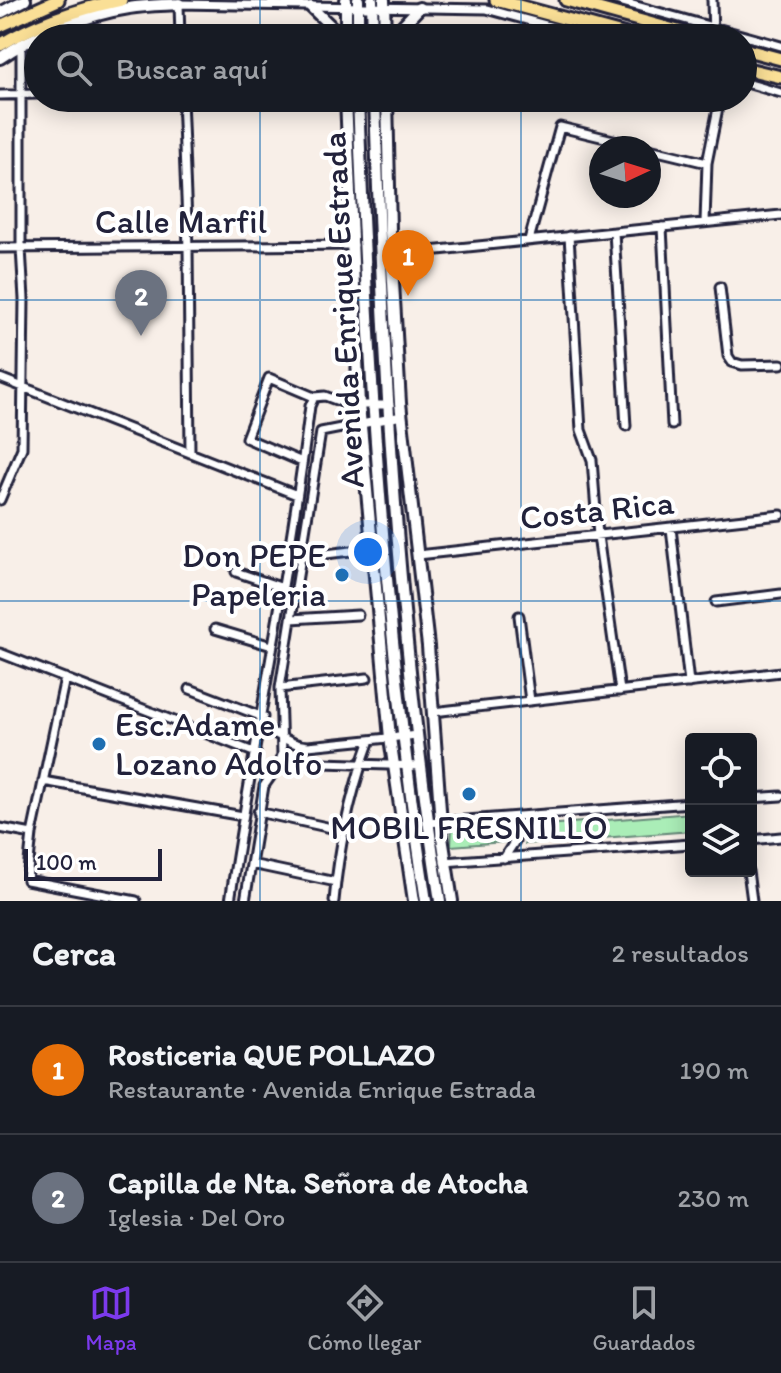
<!DOCTYPE html>
<html lang="es">
<head>
<meta charset="utf-8">
<style>
  :root { --surface:#171b24; --page:#20242c; --text:#f1f3f6; --muted:#9ea1a6; --line:#363941; --accent:#7c3aed }
  body { margin:0; font-family:Itim,sans-serif; background:var(--page); color:var(--text) }
  .controls { position:absolute; right:24px; bottom:24px; display:grid; overflow:hidden; border-radius:8px; box-shadow:0 4px 20px #0003 }
  .controls button { width:72px; height:72px; display:grid; place-items:center; padding:0; border:0; border-bottom:2px solid var(--line); background:var(--surface); color:var(--text); font:40px sans-serif }
  .compass { position:absolute; left:589px; top:136px; width:72px; height:72px; border-radius:50%; background:var(--surface); box-shadow:0 4px 20px #0003; rotate:86deg }
  .scale { position:absolute; left:24px; bottom:20px; width:138px; box-sizing:border-box; padding-left:8px; border:4px solid #22223b; border-top:0; font-size:22px; line-height:28px; white-space:nowrap; color:#22223b; -webkit-text-stroke:6px #fff; paint-order:stroke }
  .you { position:absolute; left:368px; top:552px; width:28px; height:28px; margin:-20px; border:6px solid #fff; border-radius:50%; background:#1a73e8; box-shadow:0 0 0 12px #1a73e833 }
  .badge { display:grid; place-items:center; width:52px; height:52px; border-radius:50%; background:var(--accent); color:#fff; font-size:26px; font-weight:700 }
  .pin { position:absolute; translate:-50% -66px; filter:drop-shadow(0 2px 4px #0008) }
  .pin::after { content:''; position:absolute; top:42px; width:28px; height:24px; background:inherit; clip-path:polygon(0 0,100% 0,50% 100%) }
  .list { margin:0; padding:0; list-style:none }
  h2 { display:flex; justify-content:space-between; align-items:center; height:104px; margin:0; padding:0 32px; font-size:34px }
  h2 small { font-size:26px; font-weight:400; color:var(--muted) }
  .list li { display:grid; grid-template-columns:52px 1fr auto; gap:24px; align-items:center; box-sizing:border-box; height:128px; padding:0 32px; border-top:2px solid var(--line) }
  .list b { display:block; font-size:30px; white-space:nowrap }
  .list p { margin:0; font-size:26px; white-space:nowrap; color:var(--muted) }
  .list em { font-size:26px; font-style:normal; color:var(--muted) }
  .icon { flex:none; width:44px; height:44px; fill:none; stroke:currentColor; stroke-width:2; stroke-linecap:round; stroke-linejoin:round }
  .map { position:relative; flex:none; width:781px; height:901px; overflow:hidden }
  .search { position:absolute; background:var(--surface); box-shadow:0 4px 20px #0003; left:24px; right:24px; top:24px; height:88px; display:flex; align-items:center; gap:20px; box-sizing:border-box; padding:0 28px; border-radius:44px; color:var(--muted); font-size:30px }
  .sheet { height:360px; background:var(--surface) }
  nav { display:flex; justify-content:space-around; align-items:center; box-sizing:border-box; height:112px; border-top:2px solid var(--line); background:var(--surface); font-size:22px; color:var(--muted) }
  nav a { display:grid; justify-items:center; gap:4px }
  nav .on { color:var(--accent) }
  .map>svg:first-child { display:block }
</style>
</head>
<body>
<div class="map">
<svg width="781" height="901" viewBox="0 0 781 901">
  <rect width="100%" height="100%" fill="#f8efe8"/>
  <filter id="ink" filterUnits="userSpaceOnUse"><feTurbulence type="fractalNoise" baseFrequency=".0125" numOctaves="2"/><feDisplacementMap in="SourceGraphic" scale="16" xChannelSelector="R" yChannelSelector="G"/><feConvolveMatrix kernelMatrix="1 2 1 2 8 2 1 2 1" color-interpolation-filters="sRGB"/></filter>
  <g filter="url(#ink)">
    <path fill="#aaedb7" stroke="#668879" stroke-width="2" d="M691 813V831L525 844 523 827Z
      M503 823 505 842 451 846 452 827Z"/>
    <g fill="none" stroke-linecap="round" stroke-linejoin="round">
      <g stroke="#22223b" stroke-width="13">
        <path id="street" d="M615 0 781 46
          M712 0 713 38
          M180 38 179 4 487 9 593 38
          M743 82 781 93
          M0 95 38 94
          M182 98 188 247 190 453
          M649 149 707 163
          M705 222 707 163 720 98
          M662 227 672 425
          M614 232 626 426
          M569 236 581 430 592 460 598 536 620 691
          M529 240 560 127 646 148
          M0 248 354 245
          M390 255 781 215
          M720 287 728 356 732 362 742 365 781 364
          M0 378 297 495
          M302 462 246 438 269 378 314 397
          M0 500 22 448 24 299 21 248V43
          M671 528 689 683
          M418 555 781 515
          M301 557 351 551
          M236 572 283 588
          M716 602 781 594
          M519 616 530 701
          M291 619 358 615
          M215 629 272 646
          M0 653 256 753
          M65 678 32 834 27 880 136 901
          M280 688 367 678
          M190 689 263 717
          M433 712 781 672
          M260 729C279 731 284 744 308 746L418 735
          M253 770 266 773 289 762 421 766
          M43 781 243 816
          M751 798 781 796
          M258 812 345 831
          M500 818 509 823 515 841 504 858
          M427 823 691 803
          M0 828 32 834
          M751 840 781 837
          M444 862 691 844
          M251 864 336 882
          M748 871 752 901
          M230 901C255 736 289 572 310 406L314 397 325 396 344 403 359 405H390
          M245 901 264 786 278 766 282 755 280 688 321 432 402 416
          M334 901C339 847 351 791 370 740"/>
      </g>
      <g stroke="#22223b" stroke-width="16">
        <path id="secondary" d="M346 0V38
          M372 0 373 38
          M384 0 385 38
          M311 7 343 38
          M0 13 25 0
          M358 38V0
          M391 38 419 8
          M0 58C33 35 89 14 129 8 145 5 163 5 179 4
          M346 98 359 405 390 738 414 901
          M358 98C368 365 385 637 426 901
          M375 98C383 366 398 636 440 901
          M387 98 390 230 400 403 428 646 442 837 452 901"/>
      </g>
      <g stroke="#22223b" stroke-width="17">
        <path id="primary" d="M496 0 637 38
          M566 0 703 38
          M0 26 58 0
          M0 45C36 23 79 9 121 0
          M743 49 781 59
          M743 68 781 77"/>
      </g>
      <use href="#street" stroke="#fff" stroke-width="7"/>
      <use href="#secondary" stroke="#fff" stroke-width="10"/>
      <use href="#primary" stroke="#fadf96" stroke-width="11"/>
    </g>
  </g>
  <path fill="none" stroke="#1f6fb2" stroke-width="2" stroke-opacity="0.55" d="M260 0V38M521 0V38M260 98V901M521 98V901M0 300H781M0 601H781"/>
  <g fill="#1f6fb2" stroke="#fff" stroke-width="3">
    <circle cx="342" cy="575" r="8"/>
    <circle cx="99" cy="744" r="8"/>
    <circle cx="469" cy="794" r="8"/>
  </g>
  <g text-anchor="middle" dominant-baseline="central" stroke-width="8" stroke-linejoin="round" paint-order="stroke">
    <g font-size="34" fill="#22223b" stroke="#fff">
      <text x="181" y="221">Calle Marfil</text>
      <text transform="translate(343 310) rotate(-93)">Avenida Enrique Estrada</text>
      <text transform="translate(597 510) rotate(-6)">Costa Rica</text>
    </g>
    <g font-size="34" fill="#22223b" stroke="#fff" text-anchor="end">
      <text x="326" y="555">Don PEPE<tspan x="326" dy="39">Papeleria</tspan></text>
      <text x="115" y="724" text-anchor="start">Esc.Adame<tspan x="115" dy="39">Lozano Adolfo</tspan></text>
      <text x="469" y="827" text-anchor="middle">MOBIL FRESNILLO</text>
    </g>
  </g>
</svg>
<div class="controls">
<button><svg class="icon" aria-label="locate" viewBox="0 0 24 24"><circle cx="12" cy="12" r="6"/><path d="M12 2v4M12 18v4M2 12h4M18 12h4"/></svg></button>
<button><svg class="icon" aria-label="layers" viewBox="0 0 24 24"><path d="M12 4l9 5-9 5-9-5zM3 14l9 5 9-5"/></svg></button>
</div>
<svg class="compass" viewBox="-18 -18 36 36"><path d="M0-13l5 13h-10z" fill="#e53935"/><path d="M0 13l5-13h-10z" fill="#9ea1a6"/></svg>
<div class="scale">100 m</div>
<div class="you"></div>
<div class="pin badge" style="left:408px;top:296px;background:#e8710a">1</div>
<div class="pin badge" style="left:141px;top:336px;background:#6b7280">2</div>
<div class="search"><svg class="icon" aria-label="search" viewBox="0 0 24 24"><circle cx="10" cy="10" r="6"/><path d="M15 15l6 6"/></svg>Buscar aquí</div>
</div>
<section class="sheet">
<h2>Cerca<small>2 resultados</small></h2>
<ul class="list">
<li><span class="badge" style="background:#e8710a">1</span><div><b>Rosticeria QUE POLLAZO</b><p>Restaurante · Avenida Enrique Estrada</p></div><em>190 m</em></li>
<li><span class="badge" style="background:#6b7280">2</span><div><b>Capilla de Nta. Señora de Atocha</b><p>Iglesia · Del Oro</p></div><em>230 m</em></li>
</ul>
</section>
<nav>
<a class="on"><svg class="icon" aria-label="map" viewBox="0 0 24 24"><path d="M3 6l6-2 6 2 6-2v14l-6 2-6-2-6 2zM9 4v14M15 6v14"/></svg>Mapa</a>
<a><svg class="icon" aria-label="directions" viewBox="0 0 24 24"><path d="M12 3l9 9-9 9-9-9zM9 14v-3h6M13 9l2 2-2 2"/></svg>Cómo llegar</a>
<a><svg class="icon" aria-label="saved" viewBox="0 0 24 24"><path d="M7 4h10v16l-5-4-5 4z"/></svg>Guardados</a>
</nav>
</body>
</html>
